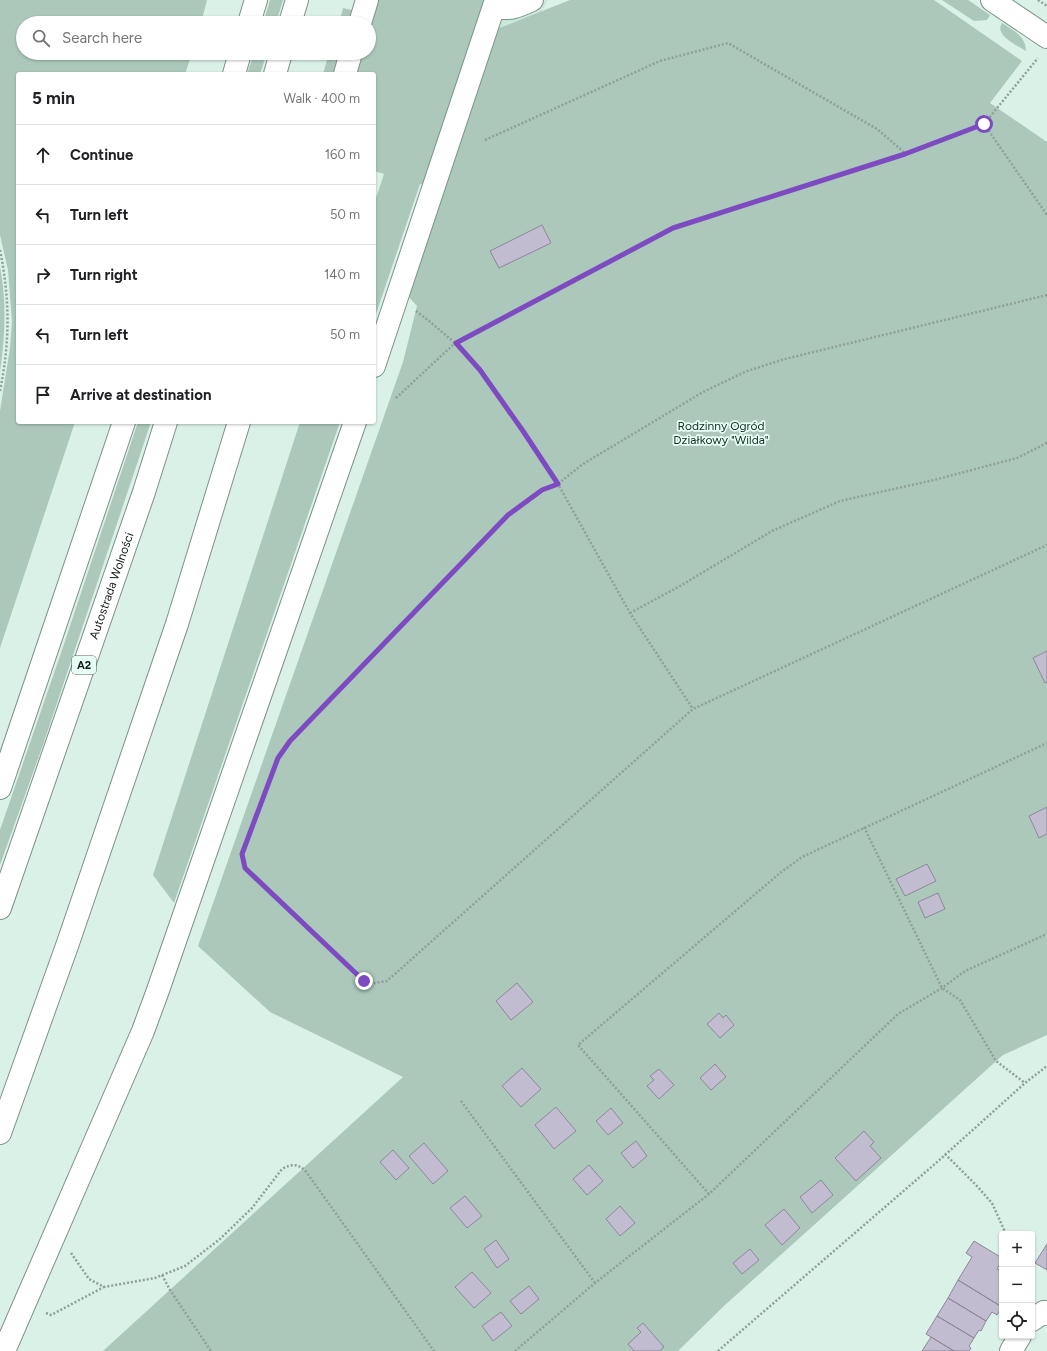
<!DOCTYPE html>
<html lang="en">
<head>
<meta charset="utf-8">
<style>
  :root { --surface:#fff; --page:#f2f2f2; --text:#202124; --muted:#757577; --line:#e0e0e0 }
  body { margin:0; font-family:Figtree,sans-serif; background:var(--page); color:var(--text) }
  .controls { position:absolute; right:12px; bottom:12px; display:grid; overflow:hidden; border-radius:4px; box-shadow:0 1px 3px #0004 }
  .controls button { width:36px; height:36px; display:grid; place-items:center; padding:0; border:0; border-bottom:1px solid var(--line); background:var(--surface); color:var(--text); font:20px sans-serif }
  .stop { position:absolute; width:12px; height:12px; margin:-9px; border:3px solid #7d4ac1; border-radius:50%; background:#fff }
  .stop.end { background:#7d4ac1; border-color:#fff; box-shadow:0 1px 4px #0008 }
  .list { margin:0; padding:0; list-style:none }
  h2 { display:flex; justify-content:space-between; align-items:center; height:52px; margin:0; padding:0 16px; font-size:17px }
  h2 small { font-size:13px; font-weight:400; color:var(--muted) }
  .list li { display:grid; grid-template-columns:26px 1fr auto; gap:12px; align-items:center; box-sizing:border-box; height:60px; padding:0 16px; border-top:1px solid var(--line) }
  .list b { display:block; font-size:15px; white-space:nowrap }
  .list em { font-size:13px; font-style:normal; color:var(--muted) }
  .icon { flex:none; width:22px; height:22px; fill:none; stroke:currentColor; stroke-width:2; stroke-linecap:round; stroke-linejoin:round }
  .map { position:relative; flex:none; width:1047px; height:1351px; overflow:hidden }
  .search { position:absolute; background:var(--surface); box-shadow:0 1px 3px #0004; left:16px; top:16px; width:360px; height:44px; display:flex; align-items:center; gap:10px; box-sizing:border-box; padding:0 14px; border-radius:22px; color:var(--muted); font-size:15px }
  .panel { position:absolute; background:var(--surface); box-shadow:0 1px 3px #0004; left:16px; top:72px; width:360px; height:352px; border-radius:4px }
  .map>svg:first-child { display:block }
</style>
</head>
<body>
<div class="map">
<svg width="1047" height="1351" viewBox="0 0 1047 1351">
  <rect width="100%" height="100%" fill="#daf1e7"/>
  <path fill="#c9e8da" d="M504 0H548L542 11 495 29Z"/>
  <path fill="#abc8bb" d="M0 0H207L201 23H23V53H192L185 74H18V422H75L0 648V411L10 348 12 322 8 270 0 235Z
    M270 0H283L276 23H263Z
    M374 0H488L426 185 420 184 374 320V204L384 174 374 171V74H352L358 53H369V23Z
    M570 0H934L1022 61 990 103 1047 142V1035L1003 1055 725 1305 678 1351H103L403 1077 270 1012 198 946 403 362 417 306 406 294 499 28Z
    M942 0H968L990 15 987 20 974 21Z
    M343 8 356 11 353 23H339Z
    M1002 23C1013 30 1026 36 1026 51 1017 45 994 36 1002 23Z
    M254 53H267L260 74H247Z
    M329 53H345L339 74H323Z
    M0 267C7 302 5 337 0 372Z
    M138 422H151L44 742 0 865V830L62 650Z
    M300 422H340L174 903 153 875Z"/>
  <path fill="#c2bcd0" stroke="#8d8799" d="M542 225 551 243 499 268 490 251Z
    M1047 651V682L1045 683 1033 658Z
    M1047 807V834L1039 838 1029 816Z
    M927 864 936 881 905 896 896 879Z
    M938 893 945 909 925 918 918 902Z
    M517 983 533 1002 511 1020 496 1001Z
    M719 1013 723 1018 726 1015 734 1025 720 1038 707 1024Z
    M715 1064 726 1077 711 1090 700 1078Z
    M522 1068 541 1089 521 1107 502 1086Z
    M659 1069 674 1085 659 1099 647 1086 654 1080 650 1076Z
    M556 1107 576 1131 554 1149 535 1125Z
    M611 1108 623 1123 608 1135 596 1121Z
    M864 1131 874 1142 870 1146 881 1158 856 1181 835 1158Z
    M636 1141 647 1156 633 1168 621 1153Z
    M424 1143 448 1171 433 1184 409 1156Z
    M393 1150 409 1168 396 1180 380 1162Z
    M589 1165 603 1181 587 1195 573 1179Z
    M821 1180 833 1195 812 1213 800 1197Z
    M465 1196 482 1216 467 1228 450 1208Z
    M620 1206 635 1223 620 1236 606 1219Z
    M784 1209 800 1228 782 1245 765 1225Z
    M496 1240 509 1259 497 1268 484 1249Z
    M974 1241 1002 1258V1261L997 1269 1002 1271V1307L958 1280 972 1257 966 1253Z
    M1047 1244V1270L1035 1263Z
    M750 1249 759 1260 742 1274 733 1263Z
    M472 1272 491 1293 474 1308 455 1287Z
    M958 1280 1002 1307 997 1315 992 1312 986 1321 948 1298Z
    M529 1286 539 1299 521 1314 510 1301Z
    M948 1298 986 1321 981 1331 979 1330 974 1338 937 1316Z
    M501 1312 512 1326 493 1341 482 1326Z
    M937 1316 974 1338 969 1346 971 1348 969 1351H954L926 1334Z
    M643 1323 664 1347 659 1351H634L628 1344 641 1332 637 1328Z
    M931 1337 954 1351H922Z"/>
  <g fill="none" stroke-linecap="round" stroke-linejoin="round">
    <g stroke="#7c9288" stroke-width="24">
      <path id="minor" d="M992 0 1047 37
        M494 7C510 10 517 7 532 0
        M360 23 367 0
        M345 74 351 53
        M374 366 496 0
        M0 1133 68 943 177 624 239 422
        M1032 1320 1044 1312 1047 1314
        M4 1351 143 1031 157 993 355 422
        M1011 1351 1020 1336"/>
    </g>
    <g stroke="#7c9288" stroke-width="24">
      <g id="highway">
        <path d="M249 23 256 0"/>
        <path d="M290 23 297 0"/>
        <path d="M234 74 240 53"/>
        <path d="M275 74 281 53"/>
        <path d="M0 788 124 422"/>
        <path id="s1" d="M0 908 144 492 166 422"/>
      </g>
    </g>
    <path stroke="#8ea098" stroke-width="2.5" stroke-dasharray="2 2" stroke-linecap="butt" d="M1038 0 1047 6
      M984 124 1047 215
      M485 140 660 61 728 43 877 129 905 153
      M0 250C10 300 10 341 0 391
      M1047 295 785 359 747 371 703 392 583 464 558 484 542 490 508 515 290 741 278 758 241 854 245 869 364 981 375 983 387 981 693 709 1047 545
      M416 311 429 321 455 343 480 370 523 431 558 484 630 613 693 709
      M396 398 455 343 673 228 905 154 984 124 1038 58
      M630 613 680 586 772 531 840 501 934 480 1017 458 1047 443
      M864 827 942 988 960 1000 996 1061 1025 1083
      M461 1101 595 1283
      M945 1154 976 1185 992 1203 1006 1234
      M709 1194 578 1045 780 873 802 857 1047 743
      M71 1253 89 1279 104 1287 155 1278 185 1266 220 1239 252 1208 282 1169C292 1163 300 1164 307 1173L434 1351
      M162 1275 170 1290 211 1351
      M46 1313 51 1315 104 1287
      M515 1351 595 1283 709 1194 898 1014 942 988 965 971 1047 934
      M718 1351 936 1163 1025 1083 1047 1066"/>
    <use href="#minor" stroke="#fff" stroke-width="22"/>
    <use href="#highway" stroke="#fff" stroke-width="22"/>
  </g>
  <g fill="none" stroke-linecap="round" stroke-linejoin="round">
    <path stroke="#7d4ac1" stroke-width="5" d="M364 981 245 868 242 854 278 758 290 741 508 515 542 490 558 484 523 431 480 370 456 343 673 228 905 154 984 124"/>
  </g>
  <g text-anchor="middle" dominant-baseline="central" stroke-width="3.5" stroke-linejoin="round" paint-order="stroke">
    <rect fill="#e7fff4" stroke="#525f59" stroke-width="1" x="72" y="656" width="24" height="18" rx="3"/>
    <g font-size="11" font-weight="bold" fill="#121b17">
      <text x="84" y="665">A2</text>
    </g>
    <g font-size="12" fill="#0e3024" stroke="#e7fff4">
      <text x="721" y="426">Rodzinny Ogród<tspan x="721" dy="14">Działkowy "Wilda"</tspan></text>
    </g>
    <g font-size="12" fill="#121b17" stroke="#e7fff4">
      <text stroke="none"><textPath href="#s1" startOffset="341">Autostrada Wolności</textPath></text>
    </g>
  </g>
</svg>
<div class="controls">
<button>+</button>
<button>−</button>
<button><svg class="icon" aria-label="locate" viewBox="0 0 24 24"><circle cx="12" cy="12" r="6"/><path d="M12 2v4M12 18v4M2 12h4M18 12h4"/></svg></button>
</div>
<div class="stop" style="left:984px;top:124px"></div>
<div class="stop end" style="left:364px;top:981px"></div>
<div class="search"><svg class="icon" aria-label="search" viewBox="0 0 24 24"><circle cx="10" cy="10" r="6"/><path d="M15 15l6 6"/></svg>Search here</div>
<section class="panel">
<h2>5 min<small>Walk · 400 m</small></h2>
<ul class="list">
<li><svg class="icon" aria-label="ahead" viewBox="0 0 24 24"><path d="M12 20V5M6 11l6-6 6 6"/></svg><div><b>Continue</b></div><em>160 m</em></li>
<li><svg class="icon" aria-label="left" viewBox="0 0 24 24"><path d="M17 20v-9H6M10 6l-5 5 5 5"/></svg><div><b>Turn left</b></div><em>50 m</em></li>
<li><svg class="icon" aria-label="right" viewBox="0 0 24 24"><path d="M7 20v-9h11M14 6l5 5-5 5"/></svg><div><b>Turn right</b></div><em>140 m</em></li>
<li><svg class="icon" aria-label="left" viewBox="0 0 24 24"><path d="M17 20v-9H6M10 6l-5 5 5 5"/></svg><div><b>Turn left</b></div><em>50 m</em></li>
<li><svg class="icon" aria-label="arrive" viewBox="0 0 24 24"><path d="M6 21V4h12l-3 4 3 4H6"/></svg><div><b>Arrive at destination</b></div></li>
</ul>
</section>
</div>
</body>
</html>
